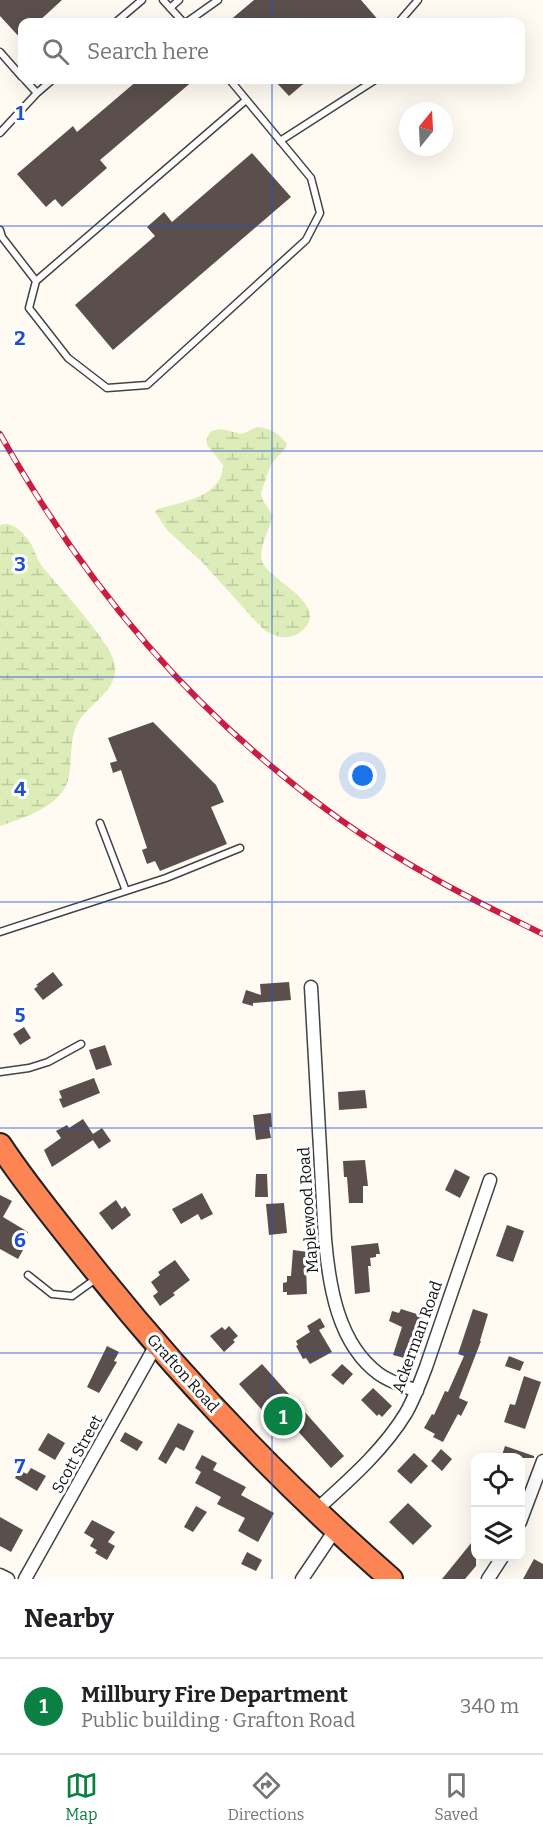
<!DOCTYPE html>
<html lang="en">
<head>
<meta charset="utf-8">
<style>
  :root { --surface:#fff; --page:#f6f6f6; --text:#202124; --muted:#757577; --line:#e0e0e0; --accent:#0b8043 }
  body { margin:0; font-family:Bitter,serif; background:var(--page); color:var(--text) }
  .controls { position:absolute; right:18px; bottom:18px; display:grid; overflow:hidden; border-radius:12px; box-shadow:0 6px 24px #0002 }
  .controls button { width:54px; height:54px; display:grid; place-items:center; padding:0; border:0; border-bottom:2px solid var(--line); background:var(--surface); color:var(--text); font:30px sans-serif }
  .compass { position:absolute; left:399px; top:102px; width:54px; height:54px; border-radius:50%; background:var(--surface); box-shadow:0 6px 24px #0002; rotate:18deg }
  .you { position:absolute; left:363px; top:776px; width:21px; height:21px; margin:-15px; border:4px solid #fff; border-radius:50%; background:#1a73e8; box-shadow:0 0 0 9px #1a73e833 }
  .badge { display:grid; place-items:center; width:39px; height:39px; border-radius:50%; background:var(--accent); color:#fff; font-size:20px; font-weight:700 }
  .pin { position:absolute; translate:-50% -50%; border:3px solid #fff; box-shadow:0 2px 6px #0006 }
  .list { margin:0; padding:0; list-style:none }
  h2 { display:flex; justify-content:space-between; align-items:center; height:78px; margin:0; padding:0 24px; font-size:26px }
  h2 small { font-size:20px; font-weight:400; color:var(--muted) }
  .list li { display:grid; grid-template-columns:39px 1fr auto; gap:18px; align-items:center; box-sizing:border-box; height:96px; padding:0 24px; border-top:2px solid var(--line) }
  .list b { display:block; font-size:22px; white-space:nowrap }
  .list p { margin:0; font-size:20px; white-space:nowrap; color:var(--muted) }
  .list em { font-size:20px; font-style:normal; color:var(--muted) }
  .icon { flex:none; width:33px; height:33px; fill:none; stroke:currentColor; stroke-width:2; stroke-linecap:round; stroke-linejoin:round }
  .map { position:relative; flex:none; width:543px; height:1579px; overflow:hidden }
  .search { position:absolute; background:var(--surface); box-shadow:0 6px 24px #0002; left:18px; right:18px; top:18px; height:66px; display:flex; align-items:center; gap:15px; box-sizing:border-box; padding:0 21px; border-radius:12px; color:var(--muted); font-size:22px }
  .sheet { height:174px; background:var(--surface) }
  nav { display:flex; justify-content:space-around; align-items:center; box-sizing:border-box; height:84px; border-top:2px solid var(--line); background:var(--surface); font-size:16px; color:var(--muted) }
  nav a { display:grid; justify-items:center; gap:3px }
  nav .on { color:var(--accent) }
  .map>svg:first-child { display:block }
</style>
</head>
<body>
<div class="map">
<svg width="543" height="1579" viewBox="0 0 543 1579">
  <defs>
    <pattern id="wetland-marsh" width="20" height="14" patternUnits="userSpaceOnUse" patternTransform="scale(1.5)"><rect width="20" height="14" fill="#ddedb9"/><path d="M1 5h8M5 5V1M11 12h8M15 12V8" fill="none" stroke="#bdca9e"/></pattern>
  </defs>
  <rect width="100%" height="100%" fill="#fffbf3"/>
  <path fill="url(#wetland-marsh)" d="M257 427C270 428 279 433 287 444L286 448 271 464 261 493 262 499 273 516C270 529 258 548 262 561 266 575 298 589 308 608 316 623 298 639 283 637 274 636 268 633 262 628L202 562 167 530 155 512 158 509C180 502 223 497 223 465L207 445 206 440 211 431 221 429 242 434Z
    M5 524C14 524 21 531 27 538 34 546 36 558 42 566 57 585 113 644 115 665 118 693 87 703 77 725 67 745 75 775 63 791 49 810 21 819 0 826V525Z"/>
  <path fill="#5a4f4c" d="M0 0H62L38 22H22V40L0 16Z
    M254 0H361L380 22H228Z
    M138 80H194L100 160 107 168 62 207 55 199 46 207 17 174 73 126 77 132Z
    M274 80H308L289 96Z
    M252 153 291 197 113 350 75 305 155 236 147 227 164 212 172 222Z
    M153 722 216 785 224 802 211 807 227 844 160 871 155 861 147 864 142 850 147 848 121 770 113 773 110 763 117 761 108 738Z
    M53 972 63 985 43 1000 34 989 38 986 36 985Z
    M289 982 291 1000 253 1003V1006L242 1003 246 990 261 995 260 984Z
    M24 1027 31 1038 20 1045 13 1034Z
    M105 1045 112 1065 96 1070 89 1050Z
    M94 1078 100 1093 63 1108 59 1099 62 1098 59 1091Z
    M365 1090 367 1108 339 1110 338 1092Z
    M271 1113 272 1127H269L271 1138 256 1140 253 1115Z
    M83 1119 93 1134 102 1128 111 1141 99 1149 93 1140 52 1167 44 1150 61 1138 56 1131 67 1125 69 1128Z
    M365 1160 368 1186H363V1203H349L347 1177H344L343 1161Z
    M455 1169 470 1177 460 1198 445 1190Z
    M256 1174H267L268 1197H255Z
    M202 1193 213 1214 201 1220 198 1214 181 1224 172 1209Z
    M0 1195 12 1201 3 1217 28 1232 19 1248 23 1250 18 1259 0 1249Z
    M116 1200 122 1209 125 1206 131 1215 112 1230 99 1213Z
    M284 1203 287 1233 269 1235 266 1204Z
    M507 1225 524 1231 513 1262 496 1256Z
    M378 1243 380 1254H376V1257L370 1258 371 1266H368L370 1292 355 1294 351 1246Z
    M293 1250 308 1252 306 1267 307 1294 287 1295V1292H283V1283L287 1282V1276H291Z
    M175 1260 190 1280 173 1293 175 1295 160 1306 153 1296 158 1292 151 1282 160 1275 158 1272Z
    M401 1309 420 1315 419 1317 423 1318 408 1359 393 1355 402 1327 389 1321 392 1311 399 1313Z
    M473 1309 488 1314 480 1341H481L459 1398 468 1402 461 1416 458 1414 443 1442 433 1437 435 1434 424 1428 432 1414 434 1415 445 1391 448 1392 464 1356 458 1354Z
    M320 1318 325 1327 319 1330 332 1352 310 1364 306 1358 303 1359 296 1346 298 1345 296 1341 310 1332 307 1326Z
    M229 1326 238 1336 233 1340 235 1342 224 1352 210 1336 222 1327 225 1330Z
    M107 1346 119 1352 114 1361 117 1362 99 1393 87 1387Z
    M509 1356 524 1362 520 1371 505 1366Z
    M262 1364 344 1456 331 1468 296 1429 287 1438 239 1384Z
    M342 1364 353 1374 343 1385 331 1375Z
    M524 1376 541 1382 525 1429 504 1422 510 1404 515 1405Z
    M373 1388 392 1406 382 1417 379 1414 377 1416 361 1400Z
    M178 1423 194 1431 184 1451 176 1447 166 1464 158 1459Z
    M125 1432 143 1442 137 1451 120 1441Z
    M48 1433 65 1443 55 1460 38 1450Z
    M505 1446 534 1456V1458H501Z
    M441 1449 452 1459 442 1471 431 1461Z
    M414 1453 428 1466 411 1484 397 1471Z
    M202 1455 217 1463 213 1470 246 1487 241 1495 274 1513 258 1542 238 1531 245 1518 217 1504 221 1497 195 1483 201 1472 195 1468Z
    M31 1468 46 1476 37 1491 15 1478 19 1470 27 1474Z
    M408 1503 432 1526 413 1545 389 1522Z
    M196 1506 207 1512 193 1532 184 1527Z
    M0 1517 23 1530 11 1552 0 1546Z
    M92 1520 115 1532 108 1542 115 1546 107 1560 95 1553 97 1550 90 1546 94 1539 84 1533Z
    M476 1537V1566L465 1579H442Z
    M247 1552 262 1560 256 1571 241 1564Z
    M534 1559 543 1564V1579H523Z"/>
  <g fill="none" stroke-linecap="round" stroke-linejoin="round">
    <g stroke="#434343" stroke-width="9">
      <path id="lane" d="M163 0 183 22
        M170 8 179 0
        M116 22 142 0
        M187 22 218 0
        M399 22 418 0
        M0 52 22 77
        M25 80 37 93 52 80
        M230 80 311 178 320 213 306 240 147 385 107 388 68 358 29 308 36 281 246 100
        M0 133 37 93
        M280 141 375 80
        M0 230 2 237 36 281
        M100 823 126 891
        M0 932 166 878 240 848
        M0 1072 29 1068 48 1062 81 1044
        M28 1275 52 1294 72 1296 97 1278"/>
    </g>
    <g stroke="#434343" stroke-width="15">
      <path id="street" d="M311 987 325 1239C329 1286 338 1344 379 1374 390 1382 404 1386 417 1391
        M315 1511C347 1482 383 1451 406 1413 414 1399 420 1383 426 1367L490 1180
        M520 1522 543 1461
        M0 1575 8 1579
        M25 1579 156 1345
        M302 1579 335 1530
        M488 1579 503 1556"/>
    </g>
    <g stroke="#212121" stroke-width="26">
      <path id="highway" d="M0 1145C27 1186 58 1223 88 1261 179 1376 280 1482 391 1579"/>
    </g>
    <use href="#lane" stroke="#fff" stroke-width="6"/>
    <use href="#street" stroke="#fff" stroke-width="12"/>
    <use href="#highway" stroke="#fd8553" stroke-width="22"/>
    <g stroke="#cb1d42" stroke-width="6">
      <path id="rail" d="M0 434C87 588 193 714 338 818 402 864 472 900 543 934"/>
    </g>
    <use href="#rail" stroke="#fff" stroke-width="4" stroke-dasharray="11" stroke-linecap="butt"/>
  </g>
  <path fill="none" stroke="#1d4ed8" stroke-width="1.5" stroke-opacity="0.55" d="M272 0V22M272 80V1579M0 226H543M0 451H543M0 677H543M0 902H543M0 1128H543M0 1353H543"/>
  <g text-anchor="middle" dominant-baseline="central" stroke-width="6" stroke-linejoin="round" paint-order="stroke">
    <g font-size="16" fill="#101010" stroke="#fff">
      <text transform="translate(308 1210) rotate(-94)">Maplewood Road</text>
      <text transform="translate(417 1337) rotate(-70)">Ackerman Road</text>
      <text transform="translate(183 1373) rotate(48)">Grafton Road</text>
      <text transform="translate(77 1454) rotate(-61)">Scott Street</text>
    </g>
  </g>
  <g font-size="20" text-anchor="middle" font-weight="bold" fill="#1d4ed8" stroke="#fff" stroke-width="6" stroke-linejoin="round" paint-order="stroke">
    <text x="20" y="120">1</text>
    <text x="20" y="345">2</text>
    <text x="20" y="571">3</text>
    <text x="20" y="796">4</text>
    <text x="20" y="1022">5</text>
    <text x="20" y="1247">6</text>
    <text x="20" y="1473">7</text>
  </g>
</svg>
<div class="controls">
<button><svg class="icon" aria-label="locate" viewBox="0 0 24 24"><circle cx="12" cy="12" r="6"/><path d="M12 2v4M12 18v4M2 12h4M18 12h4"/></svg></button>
<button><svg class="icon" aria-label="layers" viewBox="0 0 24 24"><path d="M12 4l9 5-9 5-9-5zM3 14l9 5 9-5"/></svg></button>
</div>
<svg class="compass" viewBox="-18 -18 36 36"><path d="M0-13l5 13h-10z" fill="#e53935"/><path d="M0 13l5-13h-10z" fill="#757577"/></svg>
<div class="you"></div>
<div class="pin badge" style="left:283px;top:1416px">1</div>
<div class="search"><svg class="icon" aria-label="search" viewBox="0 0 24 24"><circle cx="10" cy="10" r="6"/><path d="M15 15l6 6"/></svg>Search here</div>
</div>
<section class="sheet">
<h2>Nearby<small></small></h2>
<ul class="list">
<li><span class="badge">1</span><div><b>Millbury Fire Department</b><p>Public building · Grafton Road</p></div><em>340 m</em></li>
</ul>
</section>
<nav>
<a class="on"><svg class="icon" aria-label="map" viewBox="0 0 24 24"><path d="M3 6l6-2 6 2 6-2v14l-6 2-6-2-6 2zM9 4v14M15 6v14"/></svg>Map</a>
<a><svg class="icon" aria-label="directions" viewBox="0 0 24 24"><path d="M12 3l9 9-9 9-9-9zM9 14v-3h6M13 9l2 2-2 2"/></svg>Directions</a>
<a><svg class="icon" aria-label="saved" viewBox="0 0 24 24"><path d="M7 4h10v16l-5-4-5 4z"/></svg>Saved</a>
</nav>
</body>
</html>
